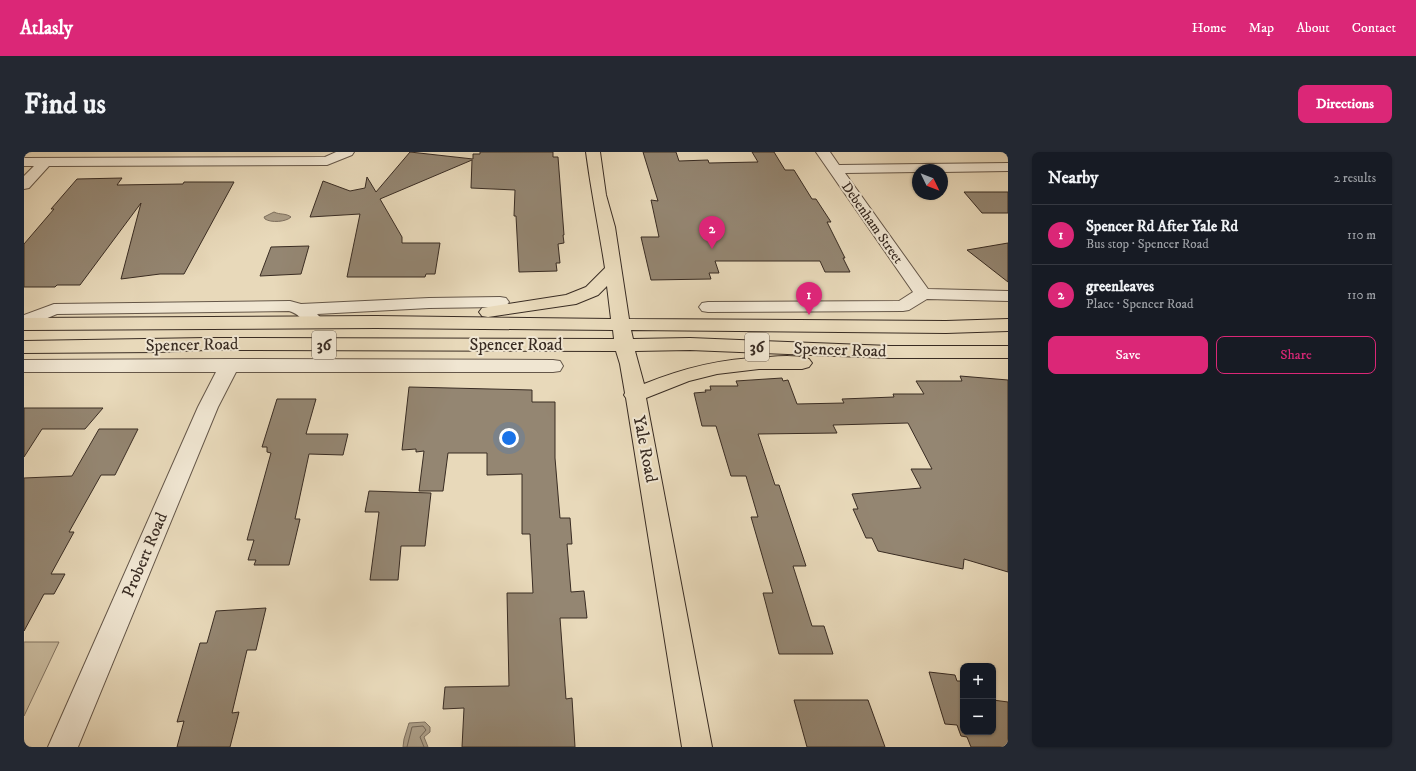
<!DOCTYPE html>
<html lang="en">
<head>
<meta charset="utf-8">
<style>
  :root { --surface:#171b24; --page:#242831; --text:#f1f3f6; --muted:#9ea1a6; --line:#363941; --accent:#db2777 }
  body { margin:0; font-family:"IM FELL DW Pica",serif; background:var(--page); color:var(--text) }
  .controls { position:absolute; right:12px; bottom:12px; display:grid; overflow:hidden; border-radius:8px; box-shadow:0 1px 3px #0004 }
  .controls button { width:36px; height:36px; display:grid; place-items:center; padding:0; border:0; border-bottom:1px solid var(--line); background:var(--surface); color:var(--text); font:20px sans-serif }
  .compass { position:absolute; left:888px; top:12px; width:36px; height:36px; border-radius:50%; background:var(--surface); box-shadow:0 1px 3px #0004; rotate:133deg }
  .you { position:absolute; left:485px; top:286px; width:14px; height:14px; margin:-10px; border:3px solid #fff; border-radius:50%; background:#1a73e8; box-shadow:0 0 0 6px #1a73e833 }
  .badge { display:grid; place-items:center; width:26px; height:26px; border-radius:50%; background:var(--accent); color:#fff; font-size:13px; font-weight:700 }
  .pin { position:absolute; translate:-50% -33px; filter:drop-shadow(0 1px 2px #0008) }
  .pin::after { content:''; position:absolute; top:21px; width:14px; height:12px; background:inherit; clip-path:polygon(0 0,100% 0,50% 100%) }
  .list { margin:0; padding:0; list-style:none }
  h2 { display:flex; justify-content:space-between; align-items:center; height:52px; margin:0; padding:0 16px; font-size:17px }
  h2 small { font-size:13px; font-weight:400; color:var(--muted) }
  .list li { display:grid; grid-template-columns:26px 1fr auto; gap:12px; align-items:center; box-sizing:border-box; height:60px; padding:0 16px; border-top:1px solid var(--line) }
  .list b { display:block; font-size:15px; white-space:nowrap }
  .list p { margin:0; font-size:13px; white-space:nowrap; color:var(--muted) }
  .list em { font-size:13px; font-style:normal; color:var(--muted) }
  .actions { display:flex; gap:8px; padding:12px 16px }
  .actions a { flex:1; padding:9px 0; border:1px solid var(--accent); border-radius:8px; text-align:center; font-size:14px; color:var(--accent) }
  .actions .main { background:var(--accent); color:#fff }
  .map { position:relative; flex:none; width:984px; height:595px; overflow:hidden; border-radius:8px }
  header { display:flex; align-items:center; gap:24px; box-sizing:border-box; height:56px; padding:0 20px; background:var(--accent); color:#fff }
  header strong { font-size:19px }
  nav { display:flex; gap:22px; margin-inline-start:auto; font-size:14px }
  .intro { display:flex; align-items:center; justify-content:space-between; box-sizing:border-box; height:96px; padding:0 24px }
  h1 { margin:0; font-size:28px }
  .button { padding:10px 18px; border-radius:8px; background:var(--accent); color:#fff; font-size:14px; font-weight:700 }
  main { display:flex; gap:24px; padding:0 24px }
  aside { flex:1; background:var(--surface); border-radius:8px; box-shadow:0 1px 3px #0004 }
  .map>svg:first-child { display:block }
</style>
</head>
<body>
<header>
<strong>Atlasly</strong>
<nav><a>Home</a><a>Map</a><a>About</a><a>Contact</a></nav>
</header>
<div class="intro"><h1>Find us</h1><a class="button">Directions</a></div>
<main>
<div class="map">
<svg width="984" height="595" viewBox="0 0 984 595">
  <rect width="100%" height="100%" fill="#e8d9ba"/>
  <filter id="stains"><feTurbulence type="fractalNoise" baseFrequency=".005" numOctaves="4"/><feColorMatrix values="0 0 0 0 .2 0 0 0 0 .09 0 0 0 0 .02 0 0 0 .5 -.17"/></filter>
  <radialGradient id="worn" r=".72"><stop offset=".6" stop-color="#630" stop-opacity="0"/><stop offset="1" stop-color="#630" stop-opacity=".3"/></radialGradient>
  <path fill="#cabca0" stroke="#827462" d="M0 490H35L0 564Z"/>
  <path fill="#ac9e87" stroke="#7e705f" d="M250 60C256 63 262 61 267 65 262 70 247 71 241 67L240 65Z
    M401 570 406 575V580L400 585 404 595H379L380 587 385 571Z"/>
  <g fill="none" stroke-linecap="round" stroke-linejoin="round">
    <path stroke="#726555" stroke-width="1" d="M383 595 388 575 399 574 402 578 396 585 400 595"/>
  </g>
  <path fill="#948672" stroke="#392c23" d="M386 0 449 7V2H456V0H529V5H534L540 83H539L540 91 534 92 536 111H532L533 119 495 120 492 64H490L491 38 447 36 448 8 356 47 378 85V91H416L411 122H402L401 125H323L336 62 286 65 299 29 326 39 341 36 343 25 352 40Z
    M619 0H652L655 9 684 8 685 11 734 10 728 0H750L761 18H770L788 47H792L807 70H803L821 106H819L826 120H801L796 109H691L695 121H685L687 127 627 128 617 85H635L627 48 634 49Z
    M98 26 93 33 159 32 160 30H210L160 122H136L97 127 117 51 56 133H33L31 135H0V92L30 57H27L53 27Z
    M940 40H984V61H958Z
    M984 91V130L943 98Z
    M285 94 277 122 236 124 247 95Z
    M936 224 984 228V420L940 407 939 417 854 399 848 386H842L829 357H834L828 342 897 336 887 317H908L884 271 809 273 813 281 734 282 751 333H755L782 414H769L788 474H800L809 502H755L739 441H749L727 365H734L722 324H707L692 274H678L670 241 682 240 681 238H687L686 234H714L712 229 758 226 759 229 764 228 773 252 820 251 818 247 870 245 869 242H900L892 229H938Z
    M385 235 508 238V250H531V306L536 366H546L548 392H543L547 440 560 439 563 466H536L542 547 548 546 551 595H438L440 556 419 557 421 535 485 534 483 441H509L506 382H498V322L463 323V301H424L419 339H395L400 299 392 300V297L378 298Z
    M253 247H292L282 282H324L319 303 285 302 271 367H276L265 413H230L232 408H224L230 388H223L247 301 243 300V295H238Z
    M0 256H79L61 277H18L0 305Z
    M75 277H114L91 323H77L45 380H50L27 422H41L30 442H20L0 479V326L48 324Z
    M345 339 407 341 401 394H377L374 428H346L355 360H341Z
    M242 456 232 498H223L208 561 215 560 206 595H153L160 569 153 570 176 491H183L192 459Z
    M905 520 931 523 933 529H939V580H969V548L984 550V595H947L943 585 937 584 933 573 921 572Z
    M770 548H844L861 595H783Z"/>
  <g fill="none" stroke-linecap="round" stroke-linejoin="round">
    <g stroke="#655749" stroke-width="2">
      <path id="minor" d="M312 0H330L328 3 303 13 25 14 5 36 0 37V24L10 14H0V6L301 5Z
        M792 0H806L815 13 984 11V19L918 20V18H894V20L821 21 904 137 984 139V149L903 147 885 158 879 159 684 160 678 159 675 155 678 151 684 150 875 149 889 140Z
        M476 145 482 146 485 150 482 154 476 155 405 156 293 162 302 171 299 175C282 179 280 163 265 159L33 162 0 176V163L30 152 266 149 277 152 405 146Z
        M205 207 529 208 536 209 539 214 536 219 529 220H212L194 255 54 595H24L174 255 192 220H0V208Z"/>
    </g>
    <g stroke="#392c23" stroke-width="2">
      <path id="major" d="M562 0H576L582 43 591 75 605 167 922 169 984 167V179L922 181 607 178 609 187 666 186 866 194H984V206H866L666 198 611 199 620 232C661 215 701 206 745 205 758 204 772 203 785 207L788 211 785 215 778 217H735L693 222 665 229 622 246 688 595H658L602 246 600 243 601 241 596 212 592 199 182 198 134 200 0 201V189L182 186 590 187 589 178 352 176 0 178V166L352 164 587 167 583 134 574 143 552 152 464 165 458 164 455 160 458 156 464 155 542 143 562 135 581 116C575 77 567 39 562 0Z"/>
    </g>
    <use href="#minor" fill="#f0e6d2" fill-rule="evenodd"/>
    <use href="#major" fill="#e8d9ba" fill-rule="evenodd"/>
  </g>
  <g text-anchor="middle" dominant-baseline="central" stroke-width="4" stroke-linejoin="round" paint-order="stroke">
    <g font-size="14" fill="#392c23" stroke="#f0e6d2">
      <text transform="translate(848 71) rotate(55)">Debenham Street</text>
    </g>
    <g fill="#f0e6d2" stroke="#706458" stroke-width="1">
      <rect x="288" y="179" width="24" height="28" rx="3"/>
      <rect x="721" y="181" width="24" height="28" rx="3"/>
    </g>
    <g font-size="16" font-weight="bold" fill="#392c23">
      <text x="300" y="193">36</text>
      <text x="733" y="195">36</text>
    </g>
    <g font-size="17" fill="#392c23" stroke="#f0e6d2">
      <text transform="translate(168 193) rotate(-1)">Spencer Road</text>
      <text x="492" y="193">Spencer Road</text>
      <text transform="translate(816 198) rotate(2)">Spencer Road</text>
      <text transform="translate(621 297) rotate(79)">Yale Road</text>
      <text transform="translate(121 403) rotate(-67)">Probert Road</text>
    </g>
  </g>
  <rect width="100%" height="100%" filter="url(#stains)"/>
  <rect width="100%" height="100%" fill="url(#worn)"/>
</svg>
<div class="controls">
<button>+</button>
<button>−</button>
</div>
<svg class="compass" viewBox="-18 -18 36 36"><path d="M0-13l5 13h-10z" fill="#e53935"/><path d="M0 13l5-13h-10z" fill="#9ea1a6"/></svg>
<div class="you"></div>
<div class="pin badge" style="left:785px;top:163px">1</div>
<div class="pin badge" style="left:688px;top:97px">2</div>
</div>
<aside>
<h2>Nearby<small>2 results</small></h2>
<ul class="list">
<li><span class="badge">1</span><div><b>Spencer Rd After Yale Rd</b><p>Bus stop · Spencer Road</p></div><em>110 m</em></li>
<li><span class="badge">2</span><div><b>greenleaves</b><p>Place · Spencer Road</p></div><em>110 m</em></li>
</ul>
<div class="actions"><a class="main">Save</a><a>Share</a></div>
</aside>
</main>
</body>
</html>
